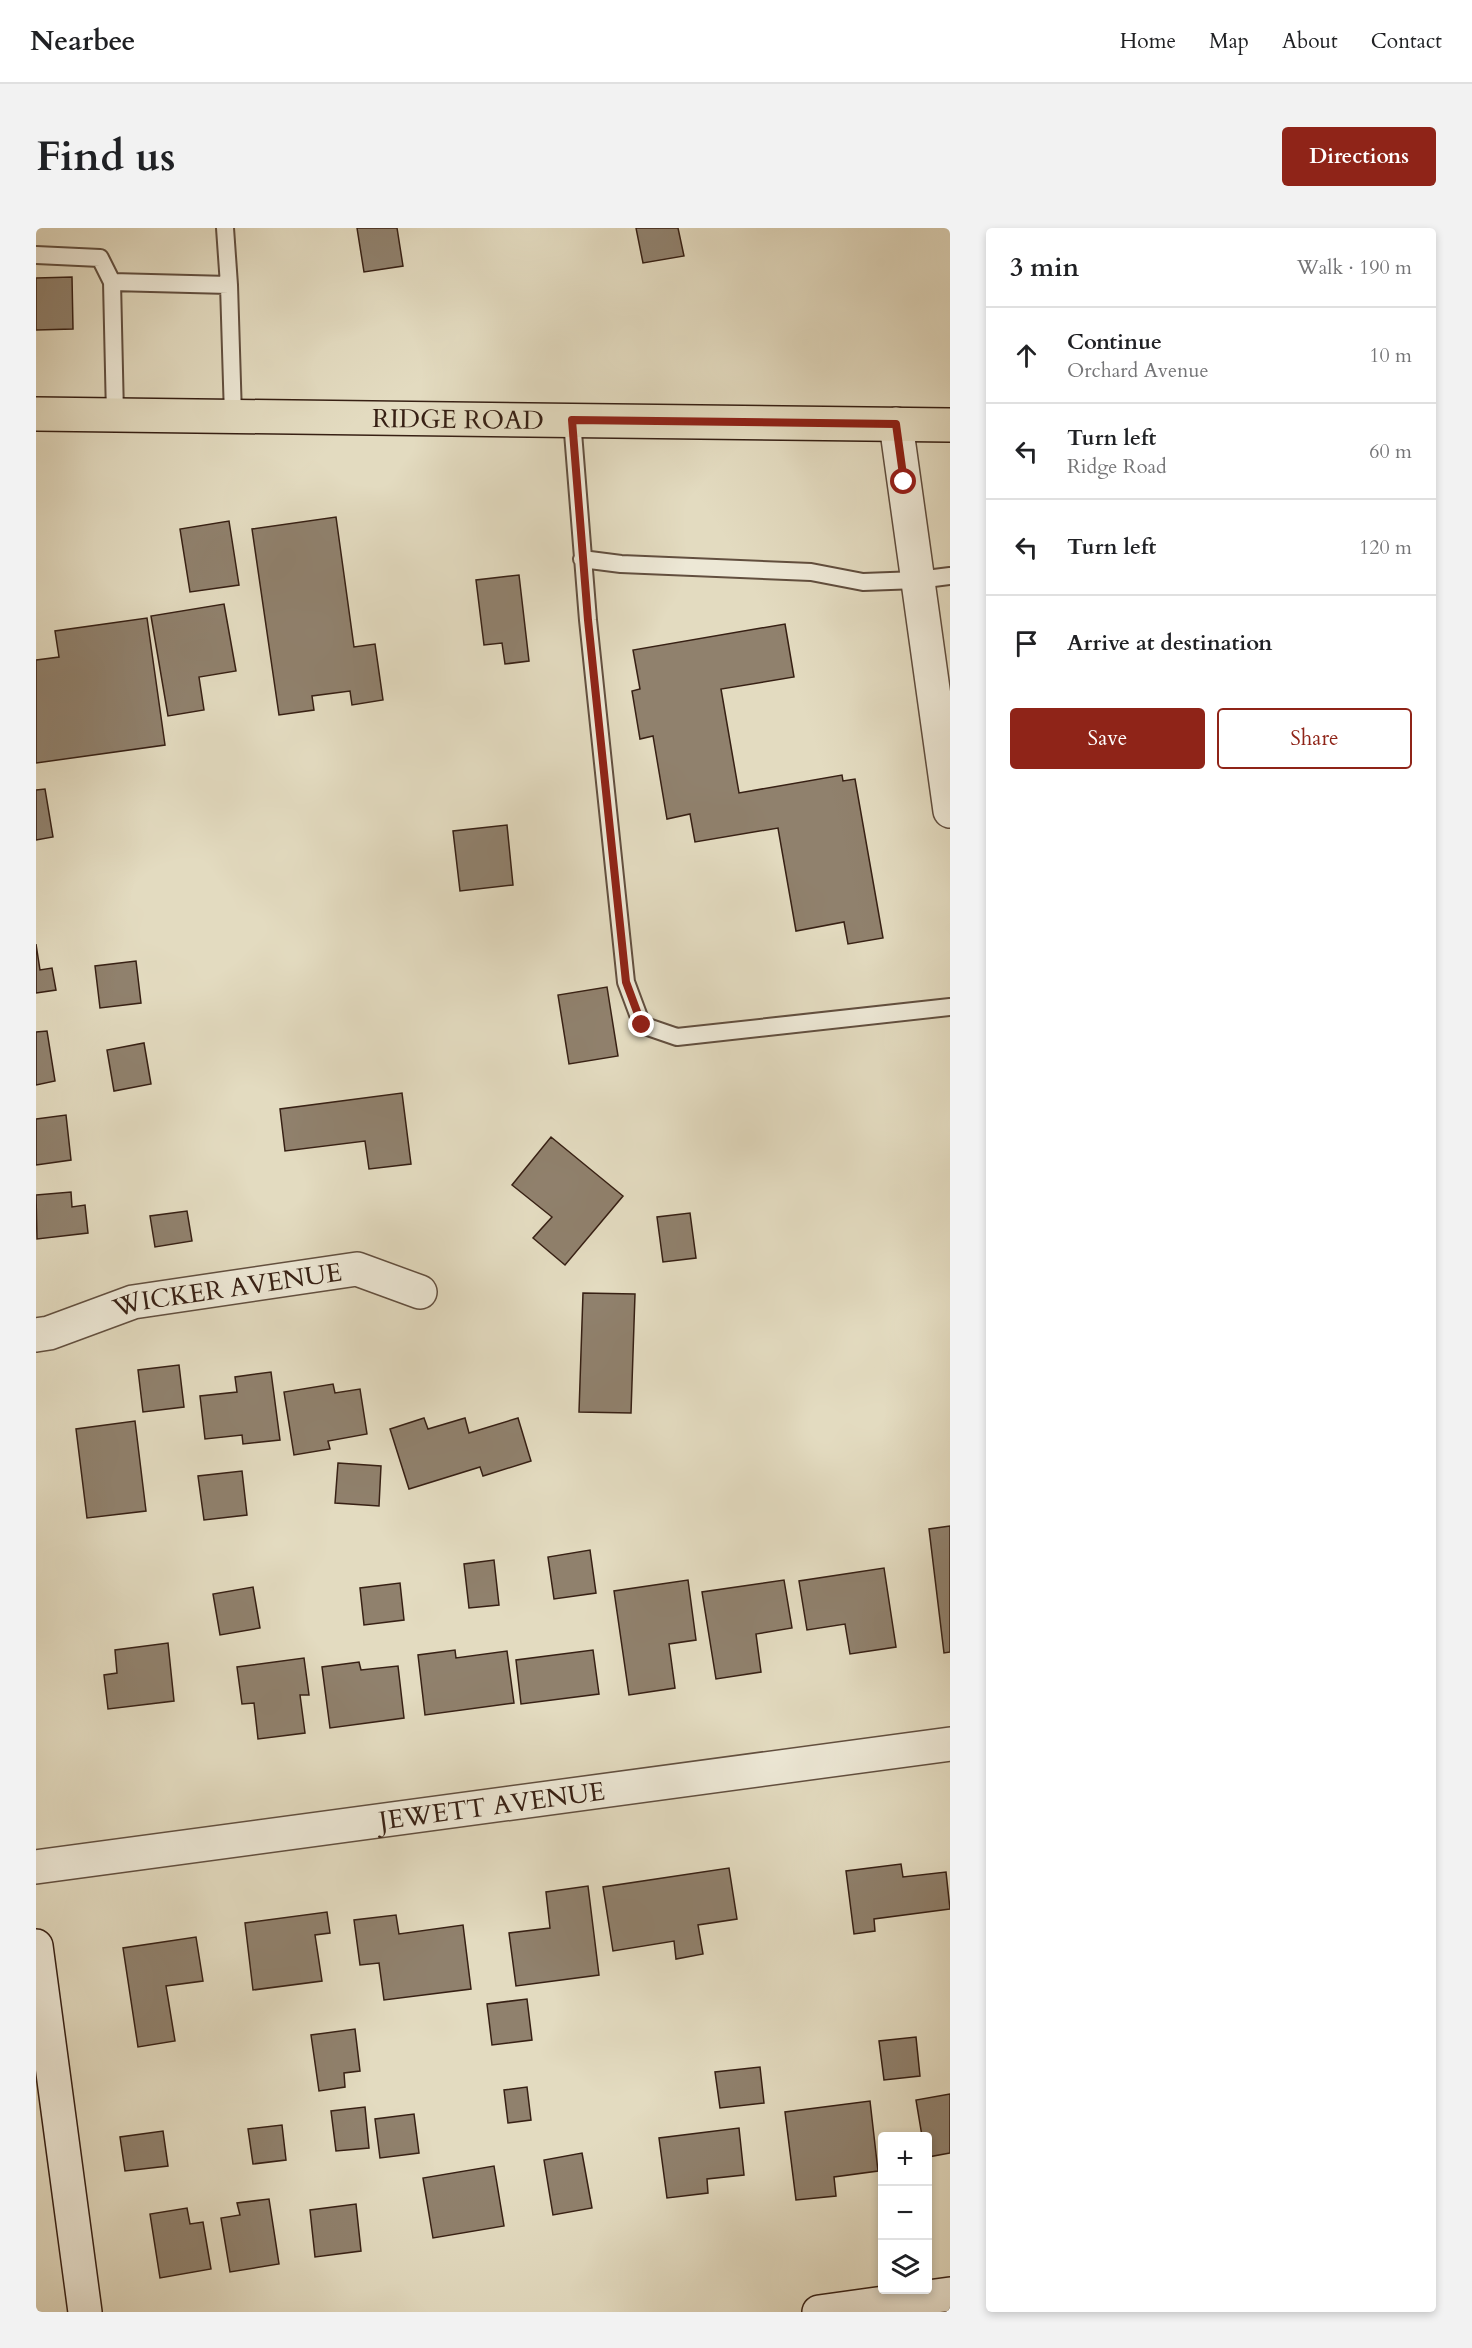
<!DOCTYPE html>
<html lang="en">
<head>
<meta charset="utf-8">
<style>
  :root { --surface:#fff; --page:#f2f2f2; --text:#202124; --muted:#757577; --line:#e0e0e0; --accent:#8f2418 }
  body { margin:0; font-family:Cardo,serif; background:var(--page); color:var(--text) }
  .controls { position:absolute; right:18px; bottom:18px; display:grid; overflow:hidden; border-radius:6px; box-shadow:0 3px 9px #0003 }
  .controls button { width:54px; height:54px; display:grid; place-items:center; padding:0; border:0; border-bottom:2px solid var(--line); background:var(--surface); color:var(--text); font:30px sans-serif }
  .stop { position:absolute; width:18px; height:18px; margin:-14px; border:4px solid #8f2418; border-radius:50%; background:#fff }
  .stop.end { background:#8f2418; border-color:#fff; box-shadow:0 2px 6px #0008 }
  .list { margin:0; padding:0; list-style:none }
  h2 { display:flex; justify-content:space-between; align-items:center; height:78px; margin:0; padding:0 24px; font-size:26px }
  h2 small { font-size:20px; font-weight:400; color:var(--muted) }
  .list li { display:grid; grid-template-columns:39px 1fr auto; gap:18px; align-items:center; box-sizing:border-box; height:96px; padding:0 24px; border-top:2px solid var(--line) }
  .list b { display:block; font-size:22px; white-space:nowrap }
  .list p { margin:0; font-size:20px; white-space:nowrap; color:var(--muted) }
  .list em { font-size:20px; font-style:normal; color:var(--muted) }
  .actions { display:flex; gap:12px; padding:18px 24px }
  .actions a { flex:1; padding:14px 0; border:2px solid var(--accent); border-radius:6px; text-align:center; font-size:21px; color:var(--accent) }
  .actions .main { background:var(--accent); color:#fff }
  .icon { flex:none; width:33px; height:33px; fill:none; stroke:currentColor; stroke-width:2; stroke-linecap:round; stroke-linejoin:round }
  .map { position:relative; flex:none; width:914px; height:2084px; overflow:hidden; border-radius:6px }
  header { display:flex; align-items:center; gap:36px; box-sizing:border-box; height:84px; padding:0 30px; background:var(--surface); border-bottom:2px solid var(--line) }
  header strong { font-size:28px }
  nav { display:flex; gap:33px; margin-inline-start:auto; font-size:21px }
  .intro { display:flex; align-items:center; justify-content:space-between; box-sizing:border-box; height:144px; padding:0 36px }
  h1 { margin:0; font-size:42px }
  .button { padding:15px 27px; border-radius:6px; background:var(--accent); color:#fff; font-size:21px; font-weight:700 }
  main { display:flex; gap:36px; padding:0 36px }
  aside { flex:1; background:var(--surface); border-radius:6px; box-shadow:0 3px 9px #0003 }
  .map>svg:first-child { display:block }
</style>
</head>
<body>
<header>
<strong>Nearbee</strong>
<nav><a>Home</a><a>Map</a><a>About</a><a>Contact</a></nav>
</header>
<div class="intro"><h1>Find us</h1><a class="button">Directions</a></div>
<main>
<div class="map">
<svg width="914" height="2084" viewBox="0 0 914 2084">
  <rect width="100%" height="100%" fill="#e3dbc0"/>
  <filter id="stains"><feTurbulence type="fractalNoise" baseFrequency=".00333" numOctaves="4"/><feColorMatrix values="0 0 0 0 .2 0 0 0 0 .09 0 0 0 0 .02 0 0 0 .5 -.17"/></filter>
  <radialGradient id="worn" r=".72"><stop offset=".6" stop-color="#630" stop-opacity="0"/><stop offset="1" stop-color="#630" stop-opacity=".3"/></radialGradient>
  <path fill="#90816d" stroke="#372014" stroke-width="1.5" d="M321 0H361L367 38 328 44Z
    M600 0H642L648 28 607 35Z
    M36 49 37 101 0 102V50Z
    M300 289 318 419 339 416 347 472 316 477 314 463 276 468 278 482 243 487 216 301Z
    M193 293 203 357 154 364 144 301Z
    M483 347 493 433 469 436 466 415 448 417 440 352Z
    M188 376 200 443 163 449 168 482 132 488 115 388Z
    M111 390 129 517 0 535V432L23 429 19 403Z
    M749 396 758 449 685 461 703 565 806 547 807 553 819 551 847 710 812 716 808 694 760 703 742 600 659 614 654 586 631 591 617 508 604 511 596 463 604 461 597 422Z
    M9 561 17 609 0 612V562Z
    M471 597 477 657 424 663 417 603Z
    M0 716 4 742 16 740 20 762 0 765Z
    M100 733 105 775 64 780 59 738Z
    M571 759 582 828 533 836 522 767Z
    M11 803 19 853 0 857V804Z
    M108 815 115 856 78 863 71 822Z
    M366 865 375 936 333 941 329 913 249 923 244 881Z
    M30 887 35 932 0 937V891Z
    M515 909 587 968 529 1037 497 1010 516 989 476 957Z
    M35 964 36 979 49 977 52 1005 1 1011 0 967Z
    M151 983 156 1013 119 1019 114 988Z
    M654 985 660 1030 627 1034 621 989Z
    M547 1065 599 1066 595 1185 543 1184Z
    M143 1137 148 1179 107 1184 102 1142Z
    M235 1144 244 1212 207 1216 206 1207 169 1211 164 1168 201 1164 199 1149Z
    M297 1156 299 1165 324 1161 331 1206 292 1213 294 1221 258 1227 248 1164Z
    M388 1190 392 1201 429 1190 433 1205 482 1190 495 1233 447 1248 444 1239 373 1261 354 1201Z
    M99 1193 110 1283 51 1290 40 1201Z
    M302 1235 345 1238 343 1278 299 1275Z
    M206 1243 211 1287 168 1292 162 1248Z
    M914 1298V1424L908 1425 893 1301Z
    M554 1322 560 1365 518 1371 512 1329Z
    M458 1332 463 1377 433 1380 428 1336Z
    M848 1340 860 1419 814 1426 809 1396 771 1402 763 1353Z
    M652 1352 660 1412 633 1416 639 1460 593 1467 578 1363Z
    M748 1352 756 1400 720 1406 725 1444 680 1451 666 1364Z
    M364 1355 368 1392 328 1397 324 1360Z
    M217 1359 224 1400 184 1407 177 1366Z
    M132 1415 138 1473 72 1481 68 1447 81 1445 79 1422Z
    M419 1422 420 1430 471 1423 478 1475 389 1487 382 1427Z
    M557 1422 563 1466 485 1476 480 1432Z
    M268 1430 273 1467H264L269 1505 222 1511 218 1475 206 1476 201 1439Z
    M323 1434 325 1442 362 1438 368 1490 294 1500 286 1439Z
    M865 1636 867 1649 910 1644 914 1681 838 1691 839 1703 818 1706 810 1643Z
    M693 1640 701 1691 662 1697 667 1726 640 1731 638 1713 577 1723 567 1659Z
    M552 1658 563 1747 480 1758 473 1705 514 1700 510 1664Z
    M291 1684 294 1705 279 1707 286 1753 217 1762 209 1695Z
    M360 1687 363 1706 427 1697 435 1761 348 1772 343 1735 324 1737 318 1692Z
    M160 1709 167 1753 130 1758 139 1813 102 1819 87 1720Z
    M491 1771 496 1812 456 1817 451 1776Z
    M319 1801 324 1843 308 1845 309 1859 283 1863 275 1807Z
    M880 1809 884 1848 848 1852 843 1813Z
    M724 1839 728 1875 684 1880 679 1844Z
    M491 1859 495 1892 472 1895 468 1862Z
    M914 1866V1925L892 1929V1908H886L880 1872Z
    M834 1873 842 1943 798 1949 800 1968 760 1972 749 1884Z
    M329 1879 333 1920 300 1923 295 1883Z
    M378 1886 383 1925 344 1930 339 1891Z
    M246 1897 250 1932 217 1936 212 1901Z
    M703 1900 708 1947 671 1951 672 1965 631 1970 623 1910Z
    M127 1903 132 1938 89 1943 84 1909Z
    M546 1925 556 1980 517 1987 508 1932Z
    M458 1938 468 1998 397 2010 387 1950Z
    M233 1971 243 2036 194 2044 185 1990 204 1987 201 1975Z
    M320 1976 325 2023 279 2029 274 1982Z
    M151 1980 154 1996 167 1994 175 2041 124 2050 114 1986Z"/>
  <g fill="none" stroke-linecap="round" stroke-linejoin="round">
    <g stroke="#624f3f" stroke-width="20">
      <path id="lane" d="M189 0 193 57 197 188
        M0 27 64 30 76 54 79 187
        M76 54 193 57
        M536 192 552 392 590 754 606 797 641 809 914 779
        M546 331 585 336 775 344 827 354 882 352 914 348"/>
    </g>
    <g stroke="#624f3f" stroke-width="36">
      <g id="street">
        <path d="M860 196 914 583"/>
        <path id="s1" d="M0 1107 13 1105 97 1074 321 1041 384 1064"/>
        <path id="s2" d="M0 1639 914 1516"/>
      </g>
    </g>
    <g stroke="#372014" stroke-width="36">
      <path id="secondary" d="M0 1718 49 2084
        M783 2084 914 2066"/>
    </g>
    <g stroke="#372014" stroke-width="36">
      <g id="primary">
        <path id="s3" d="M0 186 914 197"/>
      </g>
    </g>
    <use href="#lane" stroke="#ede8d6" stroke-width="16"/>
    <use href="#street" stroke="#ede8d6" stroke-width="33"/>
    <use href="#secondary" stroke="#ede8d6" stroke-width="33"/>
    <use href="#primary" stroke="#e3dbc0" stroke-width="33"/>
  </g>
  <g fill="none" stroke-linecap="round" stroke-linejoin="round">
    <path stroke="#8f2418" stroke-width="8" d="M606 797 590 754 552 392 536 192 860 196 868 254"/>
  </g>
  <g text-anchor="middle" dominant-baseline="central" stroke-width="6" stroke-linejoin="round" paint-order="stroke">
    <g font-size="26" fill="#372014" stroke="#ede8d6">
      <text stroke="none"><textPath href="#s3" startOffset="422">RIDGE ROAD</textPath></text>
      <text stroke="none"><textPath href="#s1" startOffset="198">WICKER AVENUE</textPath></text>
      <text stroke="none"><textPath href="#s2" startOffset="460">JEWETT AVENUE</textPath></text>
    </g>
  </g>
  <rect width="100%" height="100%" filter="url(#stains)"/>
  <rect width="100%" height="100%" fill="url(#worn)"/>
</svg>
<div class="controls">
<button>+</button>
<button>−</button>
<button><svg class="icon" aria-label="layers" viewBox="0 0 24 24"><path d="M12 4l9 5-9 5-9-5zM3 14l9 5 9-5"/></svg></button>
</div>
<div class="stop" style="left:868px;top:254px"></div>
<div class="stop end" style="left:606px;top:797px"></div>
</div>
<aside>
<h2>3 min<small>Walk · 190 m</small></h2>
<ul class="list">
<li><svg class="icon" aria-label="ahead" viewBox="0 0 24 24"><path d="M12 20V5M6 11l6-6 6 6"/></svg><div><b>Continue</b><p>Orchard Avenue</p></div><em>10 m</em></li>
<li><svg class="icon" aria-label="left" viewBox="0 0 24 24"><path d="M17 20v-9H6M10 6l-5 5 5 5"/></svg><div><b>Turn left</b><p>Ridge Road</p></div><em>60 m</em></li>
<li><svg class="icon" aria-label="left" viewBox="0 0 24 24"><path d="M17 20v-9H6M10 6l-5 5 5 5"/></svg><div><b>Turn left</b></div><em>120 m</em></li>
<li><svg class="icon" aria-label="arrive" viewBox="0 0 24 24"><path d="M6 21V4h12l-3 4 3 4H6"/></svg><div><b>Arrive at destination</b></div></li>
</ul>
<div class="actions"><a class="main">Save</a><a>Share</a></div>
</aside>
</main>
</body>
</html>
